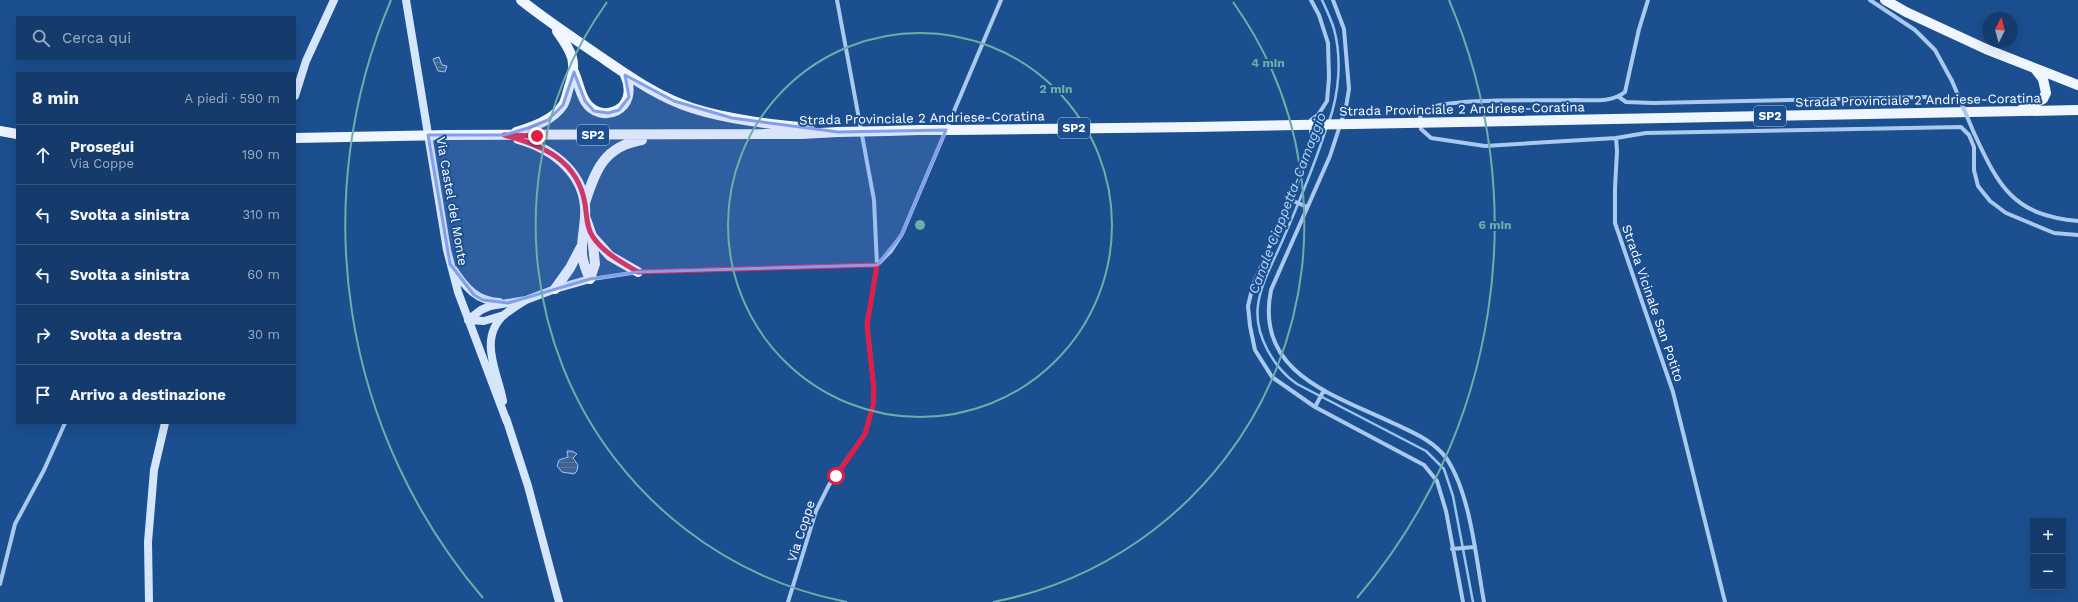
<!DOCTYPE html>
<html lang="it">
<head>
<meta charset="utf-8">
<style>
  :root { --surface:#143b6b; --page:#214673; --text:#f1f3f6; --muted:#9dadc1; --line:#33557e }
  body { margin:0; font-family:"Work Sans",sans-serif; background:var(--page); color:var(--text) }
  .controls { position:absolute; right:12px; bottom:12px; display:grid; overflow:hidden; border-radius:0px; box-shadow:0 4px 16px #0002 }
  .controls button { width:36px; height:36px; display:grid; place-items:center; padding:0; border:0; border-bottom:1px solid var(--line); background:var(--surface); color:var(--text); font:20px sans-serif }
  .compass { position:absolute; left:1982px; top:12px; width:36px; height:36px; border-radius:50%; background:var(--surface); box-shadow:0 4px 16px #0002; rotate:6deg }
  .stop { position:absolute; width:12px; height:12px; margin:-9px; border:3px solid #e11d48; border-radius:50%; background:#fff }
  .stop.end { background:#e11d48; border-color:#fff; box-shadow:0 1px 4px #0008 }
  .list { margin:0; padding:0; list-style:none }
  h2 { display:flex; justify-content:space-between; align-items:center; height:52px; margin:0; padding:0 16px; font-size:17px }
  h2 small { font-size:13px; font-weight:400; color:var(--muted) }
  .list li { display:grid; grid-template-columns:26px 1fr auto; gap:12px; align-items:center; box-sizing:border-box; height:60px; padding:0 16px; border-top:1px solid var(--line) }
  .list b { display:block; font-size:15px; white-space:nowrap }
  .list p { margin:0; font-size:13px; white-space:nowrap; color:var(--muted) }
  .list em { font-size:13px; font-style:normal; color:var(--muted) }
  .icon { flex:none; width:22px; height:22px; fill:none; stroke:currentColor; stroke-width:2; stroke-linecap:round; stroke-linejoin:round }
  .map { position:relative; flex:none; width:2078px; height:602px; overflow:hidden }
  .search { position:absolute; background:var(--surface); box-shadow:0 4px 16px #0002; left:16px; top:16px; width:280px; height:44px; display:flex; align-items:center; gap:10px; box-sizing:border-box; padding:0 14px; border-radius:0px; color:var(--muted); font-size:15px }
  .panel { position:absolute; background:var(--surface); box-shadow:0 4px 16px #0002; left:16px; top:72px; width:280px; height:352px; border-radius:0px }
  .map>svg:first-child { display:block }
</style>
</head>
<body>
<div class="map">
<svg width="2078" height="602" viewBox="0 0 2078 602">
  <defs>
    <pattern id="water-rules" width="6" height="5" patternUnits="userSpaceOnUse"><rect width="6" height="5" fill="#3c6290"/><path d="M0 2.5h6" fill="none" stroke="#597aa1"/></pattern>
  </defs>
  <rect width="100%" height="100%" fill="#1b4f8f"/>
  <path fill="url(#water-rules)" stroke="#9cc4f0" d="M439 57 442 65 447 66 445 72 438 71 433 59Z
    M567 451H572L577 454 573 458 578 465 577 471 574 474 562 472 557 466 559 460 568 457Z"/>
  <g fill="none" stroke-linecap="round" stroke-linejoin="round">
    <path stroke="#9cc4f0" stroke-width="2.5" d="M1322 0C1326 9 1331 19 1334 29 1342 59 1339 93 1329 122
      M1327 126C1315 164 1300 200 1284 237 1275 259 1261 282 1258 305 1254 335 1274 368 1297 384L1426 451 1444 469 1453 496 1473 602"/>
    <path stroke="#a9c9ee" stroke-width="4" d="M1311 0 1319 15 1328 43 1329 78 1327 101 1318 115 1311 120V139L1307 160 1253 285 1248 306 1250 326 1255 350 1272 377 1315 407 1424 465 1437 481 1446 511 1463 602
      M1333 0 1344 29 1349 89 1346 107 1330 156 1271 290C1254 374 1335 395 1395 424 1414 433 1434 441 1447 459 1471 496 1476 559 1484 602
      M1648 0 1639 29 1625 92C1611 103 1592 100 1575 100 1547 101 1444 97 1426 110 1423 112 1421 115 1420 117L1421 129 1431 138 1485 146 1616 138 1617 151 1615 188V223L1673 392 1725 602
      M1870 0 1915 30 1935 50 1952 81
      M1619 97 1626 102 1653 103 1929 97
      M1974 133C1999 187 2013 215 2078 221
      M1616 138 1646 133 1961 127 1969 135 1974 147V170L1978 186 1990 201 2006 213 2054 233 2078 235
      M1289 199 1307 207
      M877 265 891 251 902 234 1001 0
      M592 279 638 272 877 265
      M1315 407 1324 390
      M1452 549 1474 547
      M0 584 15 524 44 470 65 423
      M788 602 816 511 829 485 865 434 873 406 874 390 867 325 877 265 874 200 837 0"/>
    <path stroke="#d6e6fa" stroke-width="8" d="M406 0 447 250 458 292 507 422
      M295 96 306 61 334 0
      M454 270C466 288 477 301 499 302
      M468 320 481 310 490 306 526 300 555 289 590 279
      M468 320 484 321 504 315
      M503 401C498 373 477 338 505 314 512 309 519 304 526 300
      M506 418 528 486 559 602
      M149 602 148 542 154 470 165 423"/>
    <path stroke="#f0f6ff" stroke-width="10" d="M521 0C546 20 572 37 598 55 629 76 656 96 692 108 730 120 770 124 809 128
      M1885 0 1906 12 1986 49 2078 85
      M574 72C578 81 580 93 585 101 600 126 641 110 625 75
      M2022 109 2043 99 2046 93 2043 79 2036 70
      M1461 122 2078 110
      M953 130 1194 127
      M0 131 17 134
      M887 131 919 130
      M516 132C533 127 553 120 563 105 566 100 567 93 569 87 578 62 572 52 557 31
      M448 135 801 134 838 132
      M518 139C554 149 588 175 585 217 583 245 577 252 590 279
      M585 203C595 171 604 146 642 140
      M586 219 592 236 595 264 590 279
      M592 236 610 256 638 272
      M555 289 570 268 581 247"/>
    <path stroke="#a9c9ee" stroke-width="4" d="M1952 81 1974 133"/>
    <path stroke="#f0f6ff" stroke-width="10" d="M1194 127 1461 122
      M919 130H953
      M838 132 887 131
      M295 138 448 135"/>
  </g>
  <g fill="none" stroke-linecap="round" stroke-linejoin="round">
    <path stroke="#e11d48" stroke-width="5" d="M537 136 504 135C542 145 578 160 585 204 587 215 586 227 593 237 604 253 621 262 638 272L877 265 867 325 874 390 873 406 865 434 836 476"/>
  </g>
  <path fill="#839eea" fill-opacity="0.2" stroke="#839eea" stroke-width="3" stroke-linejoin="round" d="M574 72 585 101 594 111 608 113 619 110 629 97 625 75 674 101 732 118 838 132 946 130 902 234 877 265 638 272 590 279 508 303 483 300 474 295 450 264 428 135H504L528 128 548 120 563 105Z"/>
  <g fill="none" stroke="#6fada8" stroke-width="2">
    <circle cx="920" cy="225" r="192"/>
    <path d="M847 602A384 384 0 0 1 607 2M1233 2A384 384 0 0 1 993 602"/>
    <path d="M483 598A575 575 0 0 1 391 0M1449 0A575 575 0 0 1 1357 598"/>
  </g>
  <g text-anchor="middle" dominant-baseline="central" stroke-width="4" stroke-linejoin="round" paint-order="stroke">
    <g fill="#1b4f8f" stroke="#bbcadd" stroke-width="1">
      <rect x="1754" y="106" width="32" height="20" rx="3"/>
      <rect x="1058" y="118" width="32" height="20" rx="3"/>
      <rect x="577" y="125" width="32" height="20" rx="3"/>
    </g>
    <g font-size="12" font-weight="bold" fill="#fff">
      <text x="1770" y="116">SP2</text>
      <text x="1074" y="128">SP2</text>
      <text x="593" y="135">SP2</text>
    </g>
    <g font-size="13" fill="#fff" stroke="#1b4f8f">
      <text transform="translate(1918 100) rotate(-1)">Strada Provinciale 2 Andriese-Coratina</text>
      <text transform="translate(1462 109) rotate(-1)">Strada Provinciale 2 Andriese-Coratina</text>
      <text transform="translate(922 118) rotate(-1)">Strada Provinciale 2 Andriese-Coratina</text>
      <text transform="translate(452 201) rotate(80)">Via Castel del Monte</text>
      <text transform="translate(1653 303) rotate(71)">Strada Vicinale San Potito</text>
      <text transform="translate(801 531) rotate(-72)">Via Coppe</text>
    </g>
    <g font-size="14" font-style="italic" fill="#b5d3f5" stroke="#1b4f8f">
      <text transform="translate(1287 203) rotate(-69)">Canale Ciappetta-Camaggio</text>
    </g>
  </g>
  <circle cx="920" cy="225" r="6" fill="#6fada8" stroke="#1b4f8f" stroke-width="2"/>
  <g font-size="12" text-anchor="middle" font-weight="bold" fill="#6fada8" stroke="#1b4f8f" stroke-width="4" stroke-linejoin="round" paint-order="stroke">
    <text x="1268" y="67">4 min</text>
    <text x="1056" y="93">2 min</text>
    <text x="1495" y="229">6 min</text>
  </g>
</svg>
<div class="controls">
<button>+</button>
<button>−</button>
</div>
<svg class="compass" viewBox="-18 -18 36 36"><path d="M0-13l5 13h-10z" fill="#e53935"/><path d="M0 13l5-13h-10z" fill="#9dadc1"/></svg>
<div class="stop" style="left:836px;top:476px"></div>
<div class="stop end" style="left:537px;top:136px"></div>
<div class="search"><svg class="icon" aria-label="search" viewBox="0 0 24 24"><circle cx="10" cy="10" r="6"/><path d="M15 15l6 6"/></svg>Cerca qui</div>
<section class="panel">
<h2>8 min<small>A piedi · 590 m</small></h2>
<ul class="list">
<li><svg class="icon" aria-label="ahead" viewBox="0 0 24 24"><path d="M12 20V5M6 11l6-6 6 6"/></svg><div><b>Prosegui</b><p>Via Coppe</p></div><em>190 m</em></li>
<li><svg class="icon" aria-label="left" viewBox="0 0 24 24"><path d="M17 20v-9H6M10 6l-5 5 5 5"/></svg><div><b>Svolta a sinistra</b></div><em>310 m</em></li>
<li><svg class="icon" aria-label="left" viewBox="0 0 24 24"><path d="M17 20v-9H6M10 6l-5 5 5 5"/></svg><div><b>Svolta a sinistra</b></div><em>60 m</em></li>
<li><svg class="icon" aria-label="right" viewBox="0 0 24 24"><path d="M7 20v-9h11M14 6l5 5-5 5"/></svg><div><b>Svolta a destra</b></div><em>30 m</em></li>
<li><svg class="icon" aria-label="arrive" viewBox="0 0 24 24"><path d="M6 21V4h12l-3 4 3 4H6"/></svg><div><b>Arrivo a destinazione</b></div></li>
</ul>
</section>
</div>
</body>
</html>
